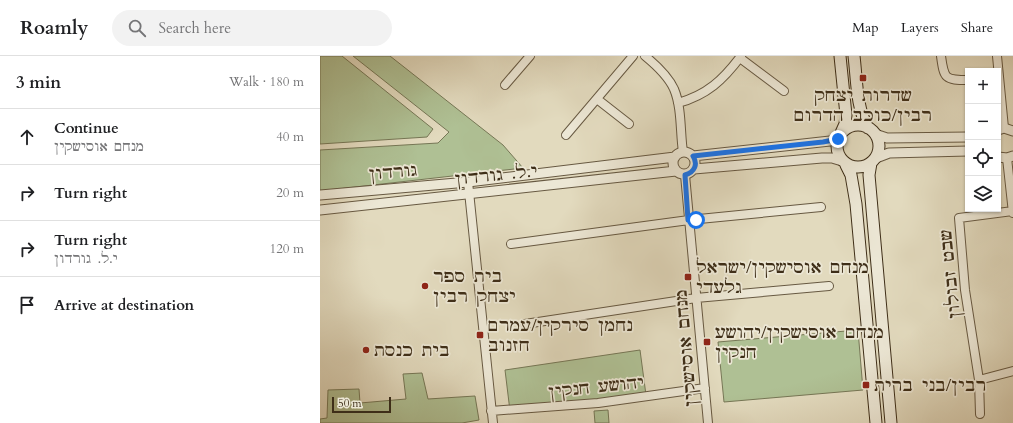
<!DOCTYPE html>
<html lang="en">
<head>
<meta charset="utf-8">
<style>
  :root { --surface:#fff; --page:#f2f2f2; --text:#202124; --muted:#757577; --line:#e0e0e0 }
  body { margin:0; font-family:Cardo,"Frank Ruhl Libre",serif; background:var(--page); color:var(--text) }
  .controls { position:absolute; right:12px; top:12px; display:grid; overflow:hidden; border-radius:0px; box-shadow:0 1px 3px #0004 }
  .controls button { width:36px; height:36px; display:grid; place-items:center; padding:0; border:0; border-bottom:1px solid var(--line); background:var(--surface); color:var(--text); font:20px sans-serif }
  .scale { position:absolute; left:12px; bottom:10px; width:59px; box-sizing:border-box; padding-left:4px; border:2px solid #3e2e18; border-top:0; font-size:11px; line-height:14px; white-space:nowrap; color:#3e2e18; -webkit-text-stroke:3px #ece7d5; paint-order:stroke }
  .stop { position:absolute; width:12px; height:12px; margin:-9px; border:3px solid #1a73e8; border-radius:50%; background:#fff }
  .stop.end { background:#1a73e8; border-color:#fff; box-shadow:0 1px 4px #0008 }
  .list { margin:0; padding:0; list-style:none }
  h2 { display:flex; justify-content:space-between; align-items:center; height:52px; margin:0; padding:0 16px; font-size:17px }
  h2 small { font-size:13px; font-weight:400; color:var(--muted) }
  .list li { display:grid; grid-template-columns:26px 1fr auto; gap:12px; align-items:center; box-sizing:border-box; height:56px; padding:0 16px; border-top:1px solid var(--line) }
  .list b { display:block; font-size:15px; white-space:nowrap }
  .list p { margin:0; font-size:13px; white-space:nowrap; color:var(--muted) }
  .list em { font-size:13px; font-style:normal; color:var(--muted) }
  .icon { flex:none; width:22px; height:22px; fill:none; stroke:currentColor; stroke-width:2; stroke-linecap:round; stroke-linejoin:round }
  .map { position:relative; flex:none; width:693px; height:367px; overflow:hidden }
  header { display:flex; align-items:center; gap:24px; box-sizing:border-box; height:56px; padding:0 20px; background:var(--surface); border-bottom:1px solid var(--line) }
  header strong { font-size:19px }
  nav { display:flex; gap:22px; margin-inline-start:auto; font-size:14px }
  .search { width:280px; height:36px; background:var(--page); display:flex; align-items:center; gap:10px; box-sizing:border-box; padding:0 14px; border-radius:22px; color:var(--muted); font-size:15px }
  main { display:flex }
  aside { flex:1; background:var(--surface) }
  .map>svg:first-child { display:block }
</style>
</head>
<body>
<header>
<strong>Roamly</strong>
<div class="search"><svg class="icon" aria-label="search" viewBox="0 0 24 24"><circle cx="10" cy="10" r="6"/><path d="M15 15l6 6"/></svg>Search here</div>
<nav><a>Map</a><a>Layers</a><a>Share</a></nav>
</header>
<main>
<aside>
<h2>3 min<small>Walk · 180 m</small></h2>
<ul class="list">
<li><svg class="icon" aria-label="ahead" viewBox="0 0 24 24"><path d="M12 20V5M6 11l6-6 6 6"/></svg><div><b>Continue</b><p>מנחם אוסישקין</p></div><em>40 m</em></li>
<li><svg class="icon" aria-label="right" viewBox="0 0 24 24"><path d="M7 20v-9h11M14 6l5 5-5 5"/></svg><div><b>Turn right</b></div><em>20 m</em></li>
<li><svg class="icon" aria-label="right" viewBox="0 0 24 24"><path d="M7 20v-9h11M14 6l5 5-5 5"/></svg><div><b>Turn right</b><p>י.ל. גורדון</p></div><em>120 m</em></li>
<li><svg class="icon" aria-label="arrive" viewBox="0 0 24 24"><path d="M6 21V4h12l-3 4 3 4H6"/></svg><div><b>Arrive at destination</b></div></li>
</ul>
</aside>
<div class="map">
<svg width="693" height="367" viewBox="0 0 693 367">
  <rect width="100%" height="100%" fill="#e2dabe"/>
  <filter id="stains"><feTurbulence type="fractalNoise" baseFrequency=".005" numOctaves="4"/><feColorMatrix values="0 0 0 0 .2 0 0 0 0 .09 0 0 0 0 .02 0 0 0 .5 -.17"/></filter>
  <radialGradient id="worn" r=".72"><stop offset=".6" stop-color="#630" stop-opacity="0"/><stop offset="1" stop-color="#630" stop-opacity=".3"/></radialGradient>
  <path fill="#afc094" stroke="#767756" d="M0 0H22L113 73 107 81 0 88Z
    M33 0H70L183 89 203 112 0 135V94L118 87 129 76Z
    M538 274 543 334 404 346 398 286Z
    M320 294 326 339 190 355 185 314Z
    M102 317 108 343 155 340 159 364 142 367H0V363L7 362 8 334 39 333 40 347 86 343 83 318Z
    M288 354 289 367H275L274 355Z"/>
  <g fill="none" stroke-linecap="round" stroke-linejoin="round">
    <g stroke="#675942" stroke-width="10">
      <path id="minor" d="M325 0C336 9 348 20 354 33 362 52 360 76 363 96
        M621 0C624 23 625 24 648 24
        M677 0 684 72
        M420 2 464 35
        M185 29 210 0
        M277 43 309 68
        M358 47C387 39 403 24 421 0
        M246 79 313 0
        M687 102 693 157
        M365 119 388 367
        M148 126 173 367
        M191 188 369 164 501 151
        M205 268 376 242 509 230
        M659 324 693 315
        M171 355 278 347 385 332
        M660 358 659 324 645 234 639 162 693 155"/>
    </g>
    <g stroke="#675942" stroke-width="11">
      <path id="tertiary" d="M678 74 684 72 693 75
        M555 78 567 82 648 81
        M353 107a11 11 0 1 1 22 0a11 11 0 1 1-22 0Z
        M373 100 510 85 518 83
        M678 101 687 102 693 100
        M556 102 569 97 648 95
        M374 113 502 102H512L522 105
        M0 139 148 126 355 101
        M0 154 356 115"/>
    </g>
    <g stroke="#3e2e18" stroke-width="13">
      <path id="secondary" d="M520 0 526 59 525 68 521 77
        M534 0C537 24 536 51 548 72
        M517 90a21 21 0 1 1 42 0a21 21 0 1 1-42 0Z
        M551 107 549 119 571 367
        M526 109 531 119 536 148 556 367"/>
    </g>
    <use href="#minor" stroke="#ece7d5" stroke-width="8"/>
    <use href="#tertiary" stroke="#ece7d5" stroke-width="9"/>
    <use href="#secondary" stroke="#ece7d5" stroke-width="11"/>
  </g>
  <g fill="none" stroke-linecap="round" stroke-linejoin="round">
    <path stroke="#1a73e8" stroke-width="5" d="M376 164H368L365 119C375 116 378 108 373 100L503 86 518 83"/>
  </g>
  <g fill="#8f2418" stroke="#ece7d5" stroke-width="1.5">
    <rect x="539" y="18" width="8" height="8" rx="2"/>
    <rect x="364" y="217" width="8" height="8" rx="2"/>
    <circle cx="105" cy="230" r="4"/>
    <rect x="156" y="275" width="8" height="8" rx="2"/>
    <rect x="383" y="282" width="8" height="8" rx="2"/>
    <circle cx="46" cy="294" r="4"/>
    <rect x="542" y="325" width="8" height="8" rx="2"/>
  </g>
  <g text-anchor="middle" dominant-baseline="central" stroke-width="3.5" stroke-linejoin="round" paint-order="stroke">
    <g font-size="17" fill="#3e2e18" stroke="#ece7d5" text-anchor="start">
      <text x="543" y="39" text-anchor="middle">שדרות יצחק<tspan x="543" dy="20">רבין/כוכב הדרום</tspan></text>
      <text x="376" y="211">מנחם אוסישקין/ישראל<tspan x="376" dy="20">גלעדי</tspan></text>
      <text x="113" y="220">בית ספר<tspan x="113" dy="20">יצחק רבין</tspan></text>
      <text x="168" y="269">נחמן סירקין/עמרם<tspan x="168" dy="20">חזנוב</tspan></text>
      <text x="395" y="276">מנחם אוסישקין/יהושע<tspan x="395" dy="20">חנקין</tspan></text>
      <text x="54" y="294">בית כנסת</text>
      <text x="554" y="329">רבין/בני ברית</text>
    </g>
    <g font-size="17" fill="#3e2e18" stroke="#ece7d5">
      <text transform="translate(73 116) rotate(-5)">גורדון</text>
      <text transform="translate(176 119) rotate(-6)">י.ל. גורדון</text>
      <text transform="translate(630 218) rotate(-96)">שבט זבולון</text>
      <text transform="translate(366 292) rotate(-95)">מנחם אוסישקין</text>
      <text transform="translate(276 331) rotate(-6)">יהושע חנקין</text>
    </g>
  </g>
  <rect width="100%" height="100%" filter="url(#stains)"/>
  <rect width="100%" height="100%" fill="url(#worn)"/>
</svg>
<div class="controls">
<button>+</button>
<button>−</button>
<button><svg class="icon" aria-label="locate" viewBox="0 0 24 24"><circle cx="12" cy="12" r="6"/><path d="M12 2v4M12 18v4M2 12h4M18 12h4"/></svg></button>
<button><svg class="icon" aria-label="layers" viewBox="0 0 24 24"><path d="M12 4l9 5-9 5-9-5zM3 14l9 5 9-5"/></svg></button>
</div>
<div class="scale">50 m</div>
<div class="stop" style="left:376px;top:164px"></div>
<div class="stop end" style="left:518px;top:83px"></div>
</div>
</main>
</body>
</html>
